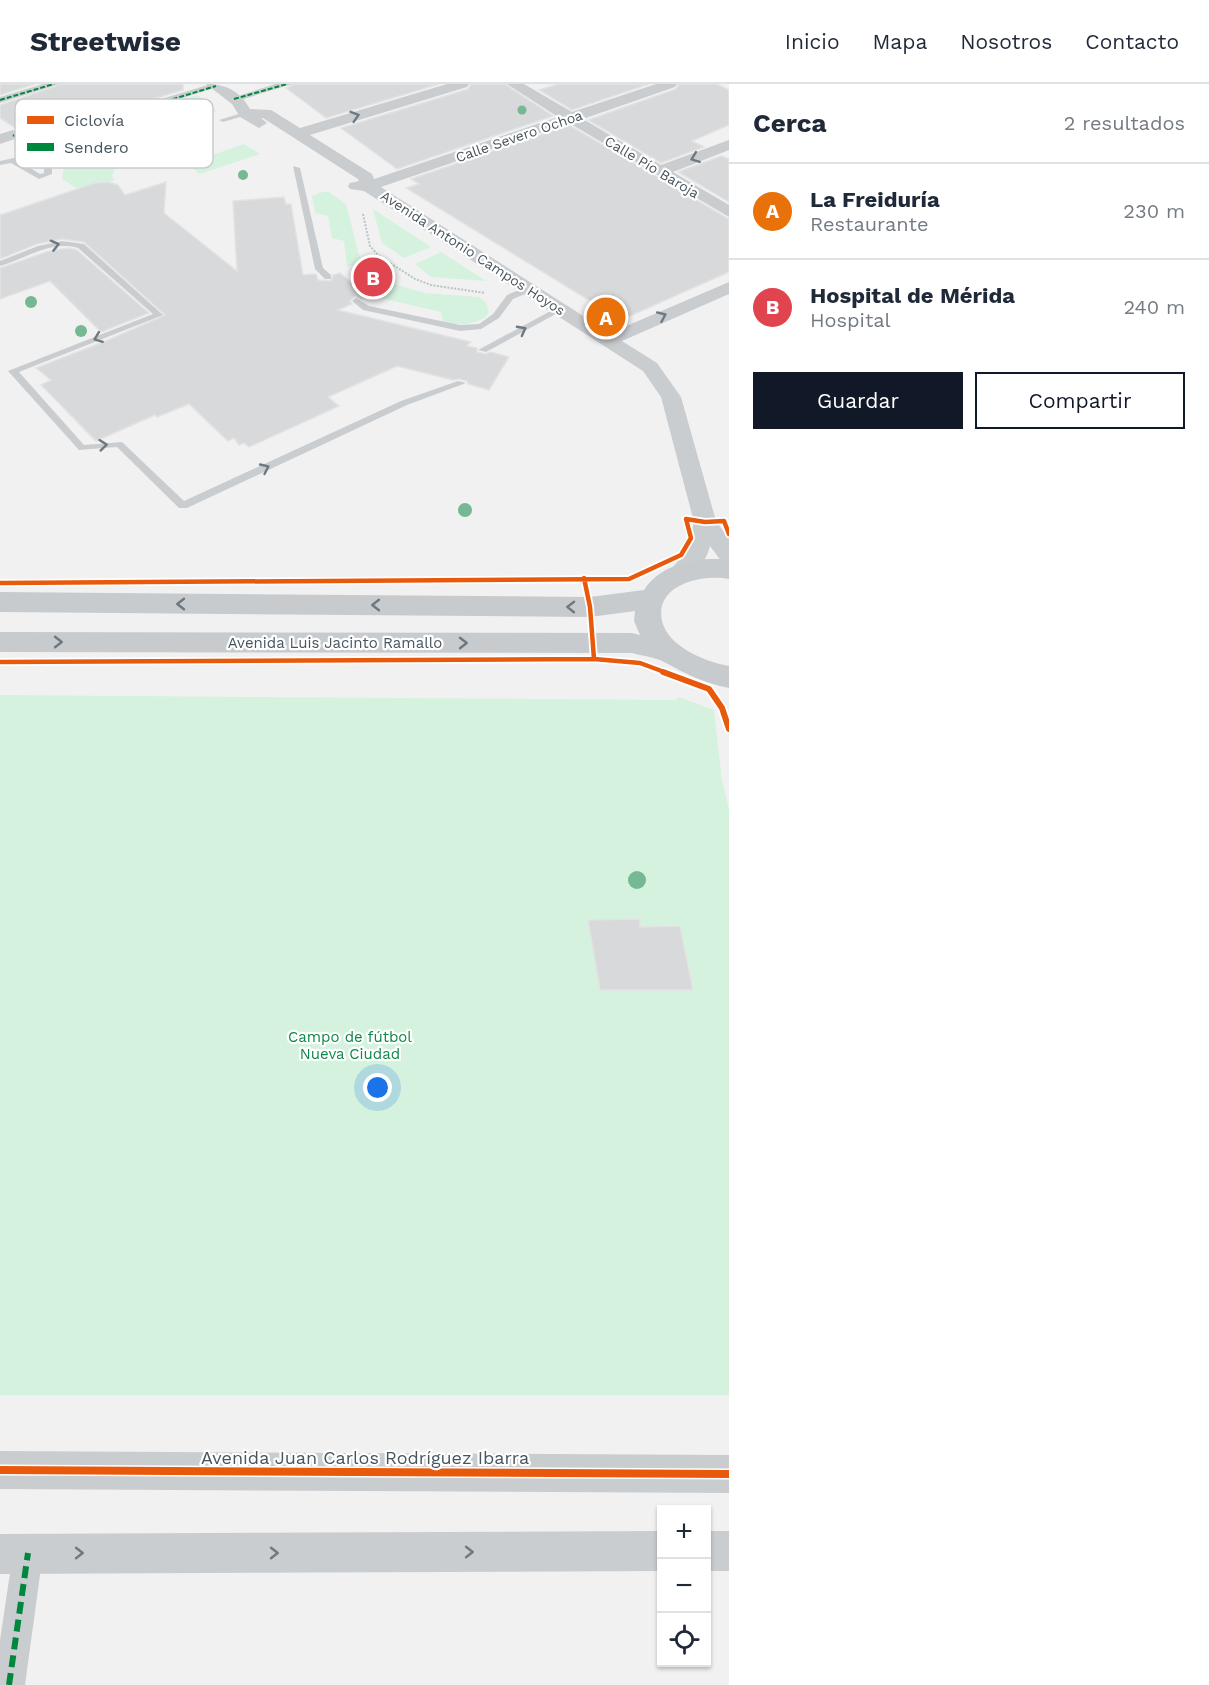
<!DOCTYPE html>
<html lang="es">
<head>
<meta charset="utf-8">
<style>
  :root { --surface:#fff; --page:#f2f2f3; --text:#1f2937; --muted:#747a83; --line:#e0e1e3; --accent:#111827 }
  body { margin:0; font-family:"Work Sans",sans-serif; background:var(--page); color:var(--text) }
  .controls { position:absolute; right:18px; bottom:18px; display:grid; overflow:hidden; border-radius:0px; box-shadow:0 2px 4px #0004 }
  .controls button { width:54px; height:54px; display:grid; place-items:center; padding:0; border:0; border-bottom:2px solid var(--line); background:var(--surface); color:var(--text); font:30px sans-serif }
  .you { position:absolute; left:378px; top:1004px; width:21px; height:21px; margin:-15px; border:4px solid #fff; border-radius:50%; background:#1a73e8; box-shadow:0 0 0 9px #1a73e833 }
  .badge { display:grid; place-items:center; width:39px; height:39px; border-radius:50%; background:var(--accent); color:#fff; font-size:20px; font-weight:700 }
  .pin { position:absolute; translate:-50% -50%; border:3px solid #fff; box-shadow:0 2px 6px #0006 }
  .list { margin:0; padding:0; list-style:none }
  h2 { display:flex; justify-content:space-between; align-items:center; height:78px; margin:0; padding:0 24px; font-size:26px }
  h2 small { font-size:20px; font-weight:400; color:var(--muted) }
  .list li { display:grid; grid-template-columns:39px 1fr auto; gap:18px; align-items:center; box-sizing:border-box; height:96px; padding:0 24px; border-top:2px solid var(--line) }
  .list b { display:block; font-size:22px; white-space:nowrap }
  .list p { margin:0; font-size:20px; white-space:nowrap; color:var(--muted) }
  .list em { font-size:20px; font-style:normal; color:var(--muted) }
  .actions { display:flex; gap:12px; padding:18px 24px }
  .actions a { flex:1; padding:14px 0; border:2px solid var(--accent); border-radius:0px; text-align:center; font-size:21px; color:var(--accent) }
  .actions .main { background:var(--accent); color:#fff }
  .icon { flex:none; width:33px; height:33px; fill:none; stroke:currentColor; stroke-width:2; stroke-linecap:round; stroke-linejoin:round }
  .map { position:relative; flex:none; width:729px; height:1601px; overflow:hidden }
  header { display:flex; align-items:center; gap:36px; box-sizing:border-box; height:84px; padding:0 30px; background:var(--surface); border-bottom:2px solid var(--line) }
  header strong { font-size:28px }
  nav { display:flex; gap:33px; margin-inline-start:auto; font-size:21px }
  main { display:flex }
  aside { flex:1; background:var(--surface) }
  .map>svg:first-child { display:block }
</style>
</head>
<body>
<header>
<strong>Streetwise</strong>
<nav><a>Inicio</a><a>Mapa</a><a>Nosotros</a><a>Contacto</a></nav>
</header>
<main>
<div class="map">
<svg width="729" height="1601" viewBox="0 0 729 1601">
  <rect width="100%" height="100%" fill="#f2f1f1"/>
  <path fill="#d5f2de" d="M197 11 213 22 216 28 191 33 176 40 102 49 30 65Z
    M165 53 174 54 179 57 178 61 122 81 114 86 112 92 114 96C104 101 90 101 78 105L62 95 66 70 112 59Z
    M244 60 260 70 200 90 186 80Z
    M323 108H329L346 120 359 171 366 178 347 183 344 157 332 154 328 132 315 129 312 112Z
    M373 125 431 163 404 174 382 159Z
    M441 168 486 197 431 193 415 180Z
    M394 200 425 209 479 213 486 218 489 228 486 233C474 240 456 243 443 237L441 228 372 212Z
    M0 611 675 616 679 613 714 626 722 696 729 725V1311H0Z"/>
  <path fill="#d8d9da" stroke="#e3e3e4" stroke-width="1.5" d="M0 0H35L0 11Z
    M61 0H183V6L29 53 0 34V21Z
    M294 0H439L326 34 286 4Z
    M471 0H505L553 32 397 85 341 44 468 5Z
    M558 0H649L572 26 539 6Z
    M679 0H717L729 6V41L692 57 704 63 661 79 588 36 676 5Z
    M569 41 729 135V188L621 236 406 104 419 100 411 95Z
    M721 72 729 75V118L678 88Z
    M108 98 118 101 125 111 166 98 164 129 237 187 233 117 284 113 286 120H291L303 191 316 190 318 196 331 197 333 191 340 189 368 212 362 215 355 212 350 217 352 220 338 226 471 258 467 262 477 264V268L485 270 491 268 509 273 489 306 468 300 467 297 459 295 453 296 397 282 328 313 339 322 249 363 244 359 239 361 234 354 228 357 189 320 157 333 155 331 96 357 41 301 51 296 36 284 108 256 165 231 84 158 62 155 37 160 0 175V131L95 99Z
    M68 164 77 166 149 229 101 248 50 197 0 215V184L49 167Z
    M640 835V843L680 842 693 906H600L588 836Z"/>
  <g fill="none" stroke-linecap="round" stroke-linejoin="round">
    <path stroke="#b8c6c1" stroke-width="2" stroke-dasharray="2 1.5" stroke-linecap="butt" d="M363 130 370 162 379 172 415 195 431 201 485 209"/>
    <path fill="#cacdd0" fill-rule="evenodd" d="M245 28 247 29V31L223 38 219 36Z
      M186 44H189V48L103 58 52 70V90L39 95 11 79 0 81V77L103 54ZM44 71V89L40 90 19 77Z
      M293 82 300 84 323 184 331 191V195H325L315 185Z
      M62 157 84 160 163 231 19 288 84 361 122 358 184 417 401 317 458 297 466 299 407 321 187 424H179L117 363 79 366 8 287 153 230 78 164C51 156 25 175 0 182V177L38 162Z
      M529 202 533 205 532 207 513 215 499 234 481 245 460 247 363 226 352 217 356 214 369 222 460 241 479 240 493 230 507 211Z
      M558 223 565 225 486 268 478 266Z"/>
    <path fill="#cacdd0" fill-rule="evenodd" d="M43 0H59L0 19V13Z
      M211 0 221 2 32 61H24L7 51 13 48 29 55Z
      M275 0H292L234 18 229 15Z
      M28 1454 38 1459 43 1469 25 1601H0V1556L13 1469 18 1459Z"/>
    <path fill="#cacdd0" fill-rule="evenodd" d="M206 0C226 0 240 7 250 25L271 26 300 44 447 0H469L467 3 310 51 372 90 374 95 558 33 507 0H524L572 28 656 0H677L675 3 583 35 661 81 729 56V66L673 88 729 121V133L569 39 381 103 610 249 729 198V210L622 257 657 279 681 313 716 437 729 455V480L721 477 710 462C706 479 690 499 672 494L669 488 686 467 694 438 661 313 643 287 364 107 350 105 348 102 350 99 359 97 358 95 263 34H261L267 39 259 44 240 33 232 20Z
      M13 46 21 51 18 54 0 60V50Z
      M0 1367 729 1371V1409L0 1405Z
      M662 1447V1487L0 1490V1450Z
      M706 1447H729V1487H706Z"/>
    <path fill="#c7cbce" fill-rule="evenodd" d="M720 475 729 477V495C703 490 654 500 662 537 668 563 706 578 729 582V604C704 599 686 590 664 578 655 573 642 572 632 569L0 568V548L632 549 640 551 634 537 635 527 590 533 0 528V508L590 513 644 506C660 481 692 474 720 475Z"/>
    <path stroke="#00873e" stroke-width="2" stroke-dasharray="5 2" stroke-linecap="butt" d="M234 15 287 0
      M0 16 54 0
      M13 51 28 59 216 2"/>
    <path stroke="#00873e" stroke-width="6" stroke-dasharray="12 6" stroke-linecap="butt" d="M9 1601 28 1469"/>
    <g stroke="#fff" stroke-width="8">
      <path id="cycleway-far2" d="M584 494 590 523 594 575
        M0 499 629 495 681 471 691 454 686 435 705 438 724 437 729 450
        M0 578 594 575 640 579 667 589"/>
    </g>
    <g stroke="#fff" stroke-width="10">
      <path id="cycleway-far1" d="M663 588 709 605 722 624 729 645"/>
    </g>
    <g stroke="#fff" stroke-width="11">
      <path id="cycleway" d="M0 1386 729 1390"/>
    </g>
    <use href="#cycleway-far2" stroke="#e8590c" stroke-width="4.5"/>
    <use href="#cycleway-far1" stroke="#e8590c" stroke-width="6"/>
    <use href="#cycleway" stroke="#e8590c" stroke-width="8"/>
  </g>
  <g fill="#76b794">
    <circle cx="522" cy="26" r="4.5"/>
    <circle cx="243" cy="91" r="5"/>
    <circle cx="31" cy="218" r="6"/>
    <circle cx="81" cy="247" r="6"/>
    <circle cx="465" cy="426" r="7"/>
    <circle cx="637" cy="796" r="9"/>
  </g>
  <defs><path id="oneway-chevron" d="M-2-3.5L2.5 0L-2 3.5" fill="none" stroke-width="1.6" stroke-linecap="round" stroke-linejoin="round" transform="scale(1.5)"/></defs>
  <g stroke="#6e7981">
    <use href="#oneway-chevron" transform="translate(355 32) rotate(-17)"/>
    <use href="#oneway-chevron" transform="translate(695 74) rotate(159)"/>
    <use href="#oneway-chevron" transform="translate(55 161) rotate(-14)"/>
    <use href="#oneway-chevron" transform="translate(662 232) rotate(-24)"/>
    <use href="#oneway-chevron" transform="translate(522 246) rotate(-28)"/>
    <use href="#oneway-chevron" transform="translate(98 254) rotate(159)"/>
    <use href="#oneway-chevron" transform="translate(103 361) rotate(-6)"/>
    <use href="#oneway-chevron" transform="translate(265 384) rotate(-25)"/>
    <use href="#oneway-chevron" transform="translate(469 1468)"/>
    <use href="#oneway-chevron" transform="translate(79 1469)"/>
    <use href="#oneway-chevron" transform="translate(274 1469)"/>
  </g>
  <g stroke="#6d7880">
    <use href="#oneway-chevron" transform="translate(181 520) rotate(-180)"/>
    <use href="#oneway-chevron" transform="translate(376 521) rotate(-180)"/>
    <use href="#oneway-chevron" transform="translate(571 523) rotate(-179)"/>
    <use href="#oneway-chevron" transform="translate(58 558)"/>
    <use href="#oneway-chevron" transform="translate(463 559)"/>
  </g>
  <g text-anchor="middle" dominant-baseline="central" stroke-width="4.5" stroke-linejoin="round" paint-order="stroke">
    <g font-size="14" fill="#47555f" stroke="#fff">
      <text transform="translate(519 52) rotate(-19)">Calle Severo Ochoa</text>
      <text transform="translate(652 83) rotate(31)">Calle Pío Baroja</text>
      <text transform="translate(473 169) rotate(33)">Avenida Antonio Campos Hoyos</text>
    </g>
    <g font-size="15" fill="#47555f" stroke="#fff">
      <text x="335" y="559">Avenida Luis Jacinto Ramallo</text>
    </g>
    <g font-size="15" fill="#118747" stroke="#fff">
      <text x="350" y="953">Campo de fútbol<tspan x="350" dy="17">Nueva Ciudad</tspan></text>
    </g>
    <g font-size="18" fill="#47555f" stroke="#fff">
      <text x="365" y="1373">Avenida Juan Carlos Rodríguez Ibarra</text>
    </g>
  </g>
  <rect x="15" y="15" width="198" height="69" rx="9" fill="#fff" stroke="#c8cccf" stroke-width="1.5"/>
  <rect x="27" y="32" width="27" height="8" fill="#e8590c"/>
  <rect x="27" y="59" width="27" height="8" fill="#00873e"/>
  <g font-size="16" fill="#47555f">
    <text x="64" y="42">Ciclovía</text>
    <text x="64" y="69">Sendero</text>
  </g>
</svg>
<div class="controls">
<button>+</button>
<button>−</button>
<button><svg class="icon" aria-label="locate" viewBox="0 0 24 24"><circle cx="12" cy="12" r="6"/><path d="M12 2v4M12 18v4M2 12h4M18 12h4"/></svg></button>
</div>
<div class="you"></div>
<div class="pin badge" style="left:606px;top:233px;background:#e8710a">A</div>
<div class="pin badge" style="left:373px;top:193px;background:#e0444e">B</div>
</div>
<aside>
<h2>Cerca<small>2 resultados</small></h2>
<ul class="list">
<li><span class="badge" style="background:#e8710a">A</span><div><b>La Freiduría</b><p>Restaurante</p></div><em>230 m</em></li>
<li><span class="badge" style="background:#e0444e">B</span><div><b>Hospital de Mérida</b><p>Hospital</p></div><em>240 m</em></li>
</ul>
<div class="actions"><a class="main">Guardar</a><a>Compartir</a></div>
</aside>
</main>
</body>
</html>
